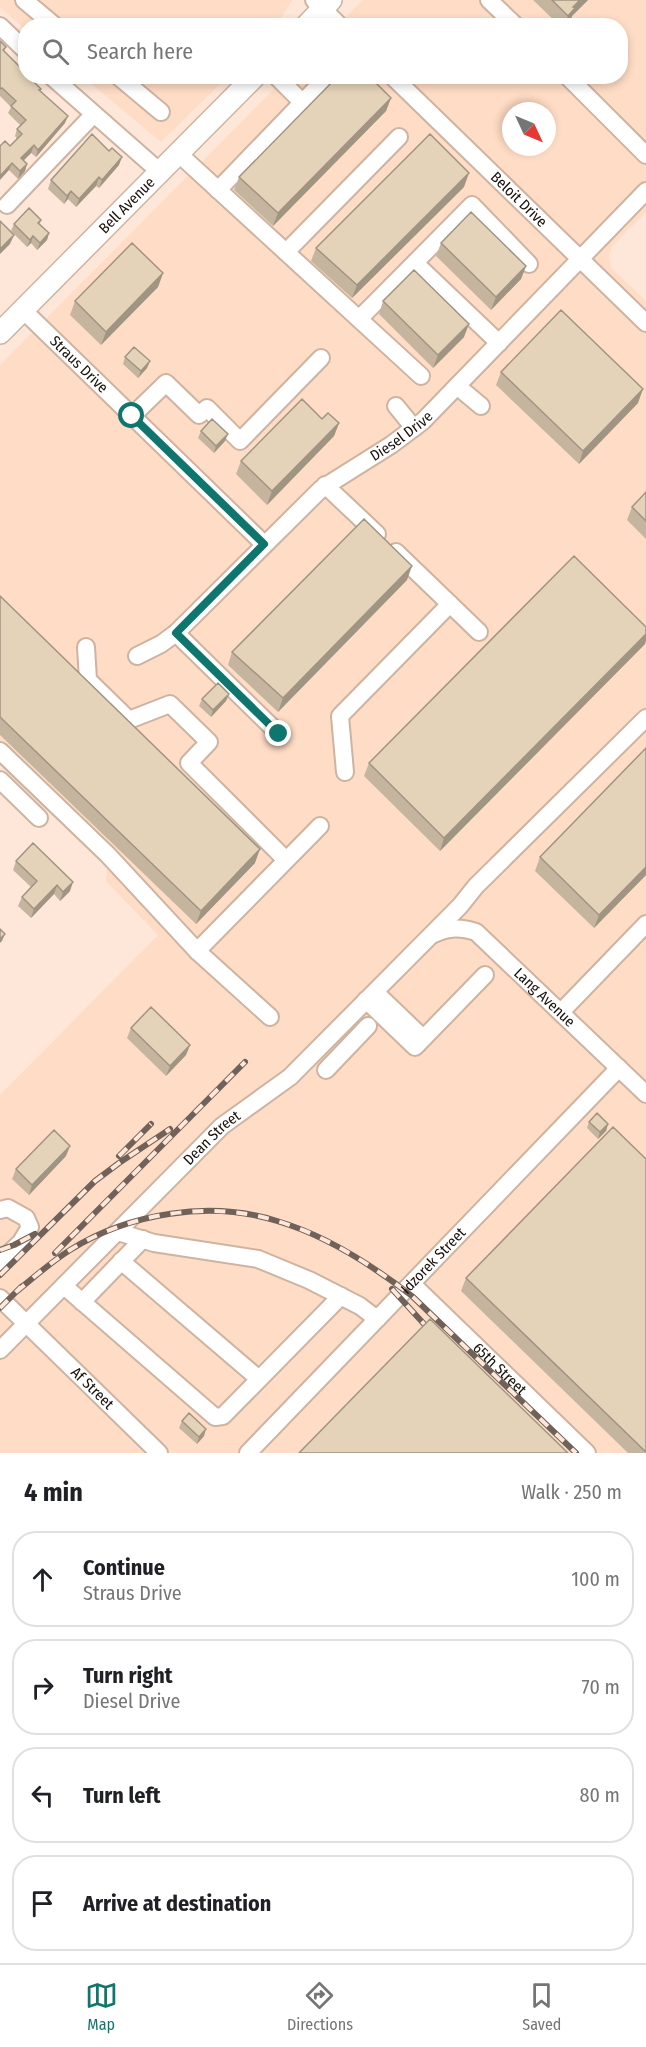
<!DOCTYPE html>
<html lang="en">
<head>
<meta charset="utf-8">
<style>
  :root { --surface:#fff; --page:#f6f6f6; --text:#202124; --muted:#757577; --line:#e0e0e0; --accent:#0f766e }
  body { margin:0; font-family:"Fira Sans Condensed",sans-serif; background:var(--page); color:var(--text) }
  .compass { position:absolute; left:502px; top:102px; width:54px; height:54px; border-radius:50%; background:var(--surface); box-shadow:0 3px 9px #0003; rotate:134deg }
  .stop { position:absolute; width:18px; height:18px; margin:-14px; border:4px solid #0f766e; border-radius:50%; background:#fff }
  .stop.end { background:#0f766e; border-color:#fff; box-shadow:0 2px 6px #0008 }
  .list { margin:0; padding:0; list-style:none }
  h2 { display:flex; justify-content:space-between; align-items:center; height:78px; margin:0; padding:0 24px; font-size:26px }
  h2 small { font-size:20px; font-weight:400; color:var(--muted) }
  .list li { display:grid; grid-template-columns:39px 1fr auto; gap:18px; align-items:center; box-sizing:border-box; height:96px; margin:0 12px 12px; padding:0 12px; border:2px solid var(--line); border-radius:24px }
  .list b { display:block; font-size:22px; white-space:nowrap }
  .list p { margin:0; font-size:20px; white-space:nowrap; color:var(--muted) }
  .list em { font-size:20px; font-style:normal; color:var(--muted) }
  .icon { flex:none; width:33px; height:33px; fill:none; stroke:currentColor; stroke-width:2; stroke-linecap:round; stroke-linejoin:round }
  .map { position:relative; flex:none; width:646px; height:1453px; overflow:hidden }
  .search { position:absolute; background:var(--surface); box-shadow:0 3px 9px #0003; left:18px; right:18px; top:18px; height:66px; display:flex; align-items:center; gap:15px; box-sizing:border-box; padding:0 21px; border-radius:24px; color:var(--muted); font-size:22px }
  .sheet { height:510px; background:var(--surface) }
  nav { display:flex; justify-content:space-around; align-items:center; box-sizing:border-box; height:84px; border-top:2px solid var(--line); background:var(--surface); font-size:16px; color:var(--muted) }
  nav a { display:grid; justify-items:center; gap:3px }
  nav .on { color:var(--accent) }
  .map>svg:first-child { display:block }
</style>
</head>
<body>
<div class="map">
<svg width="646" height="1453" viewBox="0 0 646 1453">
  <rect width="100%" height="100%" fill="#fee7d8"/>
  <path fill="#ffdcc5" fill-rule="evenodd" d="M0 0H292L277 25 26 26 25 29 0 7Z
    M363 0H646V212L612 246 609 256 611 268 646 301V1453H0V1095L158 935 106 881 107 868 0 765V365L286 77 620 76V26L337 25ZM511 111H547V147H511Z
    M83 77H227L161 142Z"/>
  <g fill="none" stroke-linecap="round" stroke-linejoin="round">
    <g stroke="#ceb3a1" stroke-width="20">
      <g id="minor">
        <path d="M24 0 55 26"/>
        <path d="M314 0 340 26"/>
        <path d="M489 0 516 26"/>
        <path d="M0 26 26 51"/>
        <path d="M51 76 160 172"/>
        <path d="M118 76 161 112"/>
        <path d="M276 76 302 102"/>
        <path id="s1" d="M392 76 646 323"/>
        <path d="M567 76 646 155"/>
        <path d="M179 154 421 376"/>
        <path d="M218 190 328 76"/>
        <path d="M7 205 93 115"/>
        <path d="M286 252 399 137"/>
        <path d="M415 263 499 343"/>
        <path id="s2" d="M23 310 264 544"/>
        <path d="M359 319 472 205 529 264"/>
        <path d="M457 386 481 406"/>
        <path d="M396 406 414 428"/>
        <path d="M132 416 166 383 199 415 207 408 240 441 321 358"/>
        <path d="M325 485 377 534"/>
        <path d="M396 552 479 632"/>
        <path d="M176 633 279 734"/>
        <path d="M86 647 88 680 129 720 170 704 209 742 189 763 286 860"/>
        <path id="s3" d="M137 656 161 644 176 633 321 489 391 445 423 421 646 191"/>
        <path d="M0 751 108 855 197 951 270 1017"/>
        <path d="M345 772 340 716 450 604"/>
        <path d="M0 780 39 818"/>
        <path id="s4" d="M434 934C449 927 461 927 476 932L646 1094"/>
        <path d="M197 951 320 826"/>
        <path d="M375 992 423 1038"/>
        <path d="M366 1000 415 1047 485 975"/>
        <path d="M561 1012 646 924"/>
        <path d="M326 1070 368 1026"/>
        <path d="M0 1210 8 1208 26 1218 30 1227 21 1242 0 1262"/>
        <path d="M118 1232 154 1243 258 1259 309 1280 360 1306 377 1319"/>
        <path d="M121 1261 259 1379"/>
        <path id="s5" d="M412 1284 587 1453"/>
        <path d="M64 1286 215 1417 223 1416 341 1296"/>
        <path id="s6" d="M0 1298 159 1453"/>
        <path d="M82 1302 143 1239"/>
        <path id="s7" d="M0 1350 222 1126 290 1077 460 906 476 886 646 718"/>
        <path id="s8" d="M248 1453 619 1068"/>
      </g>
    </g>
    <g stroke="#ceb3a1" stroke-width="24">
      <g id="major">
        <path d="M306 26 331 0"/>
        <path id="s9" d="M0 333 255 76"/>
      </g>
    </g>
    <use href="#minor" stroke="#fff" stroke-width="16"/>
    <use href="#major" stroke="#fff" stroke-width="21"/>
    <g stroke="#706258" stroke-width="6">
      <path id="rail" d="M119 1156 151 1124
        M0 1250 14 1245 35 1234
        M55 1253 245 1062
        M0 1275 95 1181 119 1163 170 1129
        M392 1289 435 1336
        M16 1292C34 1277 51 1262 70 1250 129 1213 210 1200 277 1221 325 1235 372 1265 412 1296L576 1453
        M0 1308 21 1287"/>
    </g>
    <use href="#rail" stroke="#fee7d8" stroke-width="4" stroke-dasharray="11" stroke-linecap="butt"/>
  </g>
  <path fill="#c5b59f" d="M533 0H588L572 16 570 22 567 26H560Z
    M0 41 6 47 4 52 41 89 40 91 65 123 36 157 31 153 24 160 27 164 25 171 18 179 9 170 10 146 17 139 15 136 17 129 21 126 8 113 11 107 0 96Z
    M391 98 386 111 273 226 234 190 239 177Z
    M119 165 99 188 96 186 76 207 68 199 64 204 48 189 51 180Z
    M464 187 352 298 311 261 316 248Z
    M41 220 40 224 49 233 47 240 37 250 31 243 27 247 11 231 14 224Z
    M441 243 526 266 521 279 491 310 436 256Z
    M163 273 158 287 101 345 70 315 75 301Z
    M383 301 464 337 433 368 379 314Z
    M125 357 150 361 147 368 138 378 123 364Z
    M501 372 638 403 579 464 496 385Z
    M322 419 339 423 334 436 267 505 236 474 241 461Z
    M201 431 225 441 214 453 198 438Z
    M646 492V539L627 520 632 507Z
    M407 580 278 712 228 665 232 652Z
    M0 596 255 863 196 924 0 735Z
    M646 627V640L645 644 440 851 364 776 369 763Z
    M229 694 226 701 211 717 199 706 202 699Z
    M646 748V875L594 928 535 871 540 857Z
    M16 861 70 891 60 901 54 894 31 918 18 906 22 897 31 887 13 870Z
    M131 1028 190 1045 186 1055 166 1076 127 1038Z
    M589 1122 608 1124 606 1131 598 1139 587 1128Z
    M66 1156 29 1195 12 1179 16 1169Z
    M646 1159V1453H628L461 1291 466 1278Z
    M182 1421 204 1436 197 1444 179 1428Z"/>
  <path fill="#a09482" d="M580 0H588L572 16 570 22 567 26H564L568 16 573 7Z
    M391 98 386 111 273 226 278 213Z
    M68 116 65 123 36 157 38 150Z
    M34 145 31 153 19 165 21 158Z
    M122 157 119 165 99 188 102 180Z
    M12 163 9 170 0 180V176Z
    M27 164 25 171 18 179 20 171Z
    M469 173 464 187 352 298 357 285Z
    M99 177 96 186 76 207 79 199Z
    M71 191 68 199 64 204 67 196Z
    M49 233 47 240 37 250 40 243Z
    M14 235 10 244 0 254V249Z
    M33 236 31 243 27 247 30 240Z
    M526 266 521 279 491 310 496 297Z
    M163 273 158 287 101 345 106 332Z
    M469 324 464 337 433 368 438 355Z
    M150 361 147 368 138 378 141 371Z
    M643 389 638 403 579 464 583 451Z
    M339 423 334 436 267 505 272 491Z
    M228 434 225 441 214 453 216 446Z
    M412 566 407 580 278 712 283 698Z
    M646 634V640L645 644 440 851 444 838Z
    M229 694 226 701 211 717 213 710Z
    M260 849 255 863 196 924 201 911Z
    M646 867V875L594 928 599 915Z
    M73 882 70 891 60 901 63 892Z
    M57 885 54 894 31 918 34 909Z
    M5 934 2 941 0 943V939Z
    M190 1045 186 1055 166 1076 170 1066Z
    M608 1124 606 1131 598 1139 600 1132Z
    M70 1146 66 1156 29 1195 32 1185Z
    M206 1429 204 1436 197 1444 199 1437Z"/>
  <path fill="#e5d3b9" stroke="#a09482" stroke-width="1.5" d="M552 0H580L573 7 575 8 568 16Z
    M0 41 6 47 3 50 26 73V76H28L41 89 39 90 68 116 38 150 34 145 21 158 27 164 20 171 12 163 0 176V146L5 141 10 146 22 134 17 129 26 120 11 106 16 101 2 88 0 89Z
    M338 76H369L391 98 278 213 239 177Z
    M92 134 109 151 112 148 122 157 102 180 99 177 79 199 71 191 67 196 51 180Z
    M430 134 469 173 357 285 316 248Z
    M29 208 41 220 38 223 49 233 40 243 33 236 30 240 14 224Z
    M471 212 526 266 496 297 441 243Z
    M0 221 14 235 0 249Z
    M132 243 163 273 106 332 75 301Z
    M414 270 469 324 438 355 383 301Z
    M561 310 643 389 583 451 501 372Z
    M134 347 150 361 141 371 125 357Z
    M302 399 322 419 328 413 339 423 272 491 241 461Z
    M212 419 228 434 216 446 201 431Z
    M646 492V521L632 507Z
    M364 519 412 566 283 698 232 652Z
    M574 556 646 627V634L444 838 369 763Z
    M0 596 260 849 201 911 0 717Z
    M218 683 229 694 213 710 202 699Z
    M646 748V867L599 915 540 857Z
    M33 843 73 882 63 892 57 885 34 909 22 897 37 881 16 861Z
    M0 929 5 934 0 939Z
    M151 1007 190 1045 170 1066 131 1028Z
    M597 1113 608 1124 600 1132 589 1122Z
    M613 1127 646 1159V1452L466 1278Z
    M54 1130 70 1146 32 1185 16 1169Z
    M430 1319 568 1453H299Z
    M189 1413 206 1429 199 1437 182 1421Z"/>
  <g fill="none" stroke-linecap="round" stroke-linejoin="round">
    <path stroke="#0f766e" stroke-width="8" d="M132 416 264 544 176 633 279 734"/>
  </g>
  <g text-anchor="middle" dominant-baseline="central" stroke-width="5" stroke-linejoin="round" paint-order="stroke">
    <g font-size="15" fill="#180f09" stroke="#fee7d8">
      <text stroke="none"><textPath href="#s1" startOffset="177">Beloit Drive</textPath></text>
      <text stroke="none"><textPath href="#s9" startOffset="180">Bell Avenue</textPath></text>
      <text stroke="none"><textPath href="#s2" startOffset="78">Straus Drive</textPath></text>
      <text stroke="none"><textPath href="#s3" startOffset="346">Diesel Drive</textPath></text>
      <text stroke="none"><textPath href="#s4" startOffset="138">Lang Avenue</textPath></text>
      <text stroke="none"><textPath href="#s7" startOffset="300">Dean Street</textPath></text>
      <text stroke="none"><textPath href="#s8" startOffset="267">Idzorek Street</textPath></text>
      <text stroke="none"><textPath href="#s5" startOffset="122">65th Street</textPath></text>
      <text stroke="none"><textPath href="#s6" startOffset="129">Af Street</textPath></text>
    </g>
  </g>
</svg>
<svg class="compass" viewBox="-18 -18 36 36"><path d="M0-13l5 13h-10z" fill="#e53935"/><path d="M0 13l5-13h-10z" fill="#757577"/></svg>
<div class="stop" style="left:132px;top:416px"></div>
<div class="stop end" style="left:279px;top:734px"></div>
<div class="search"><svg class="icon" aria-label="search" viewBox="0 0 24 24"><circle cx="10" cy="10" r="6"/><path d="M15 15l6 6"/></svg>Search here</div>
</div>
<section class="sheet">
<h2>4 min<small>Walk · 250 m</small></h2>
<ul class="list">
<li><svg class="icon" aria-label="ahead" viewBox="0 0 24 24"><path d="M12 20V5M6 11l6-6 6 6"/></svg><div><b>Continue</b><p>Straus Drive</p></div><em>100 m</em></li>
<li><svg class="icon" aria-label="right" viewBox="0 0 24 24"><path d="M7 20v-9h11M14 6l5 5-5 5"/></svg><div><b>Turn right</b><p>Diesel Drive</p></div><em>70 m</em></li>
<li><svg class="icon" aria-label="left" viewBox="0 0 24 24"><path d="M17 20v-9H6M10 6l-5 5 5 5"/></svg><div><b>Turn left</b></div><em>80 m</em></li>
<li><svg class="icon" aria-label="arrive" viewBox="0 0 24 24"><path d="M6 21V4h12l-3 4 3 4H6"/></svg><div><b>Arrive at destination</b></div></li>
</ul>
</section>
<nav>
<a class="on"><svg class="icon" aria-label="map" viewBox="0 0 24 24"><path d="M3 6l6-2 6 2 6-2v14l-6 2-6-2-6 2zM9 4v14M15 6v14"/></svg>Map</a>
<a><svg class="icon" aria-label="directions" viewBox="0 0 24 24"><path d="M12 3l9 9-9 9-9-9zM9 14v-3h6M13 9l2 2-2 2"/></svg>Directions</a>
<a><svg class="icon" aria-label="saved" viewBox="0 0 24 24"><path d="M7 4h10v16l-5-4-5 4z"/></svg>Saved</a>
</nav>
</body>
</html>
